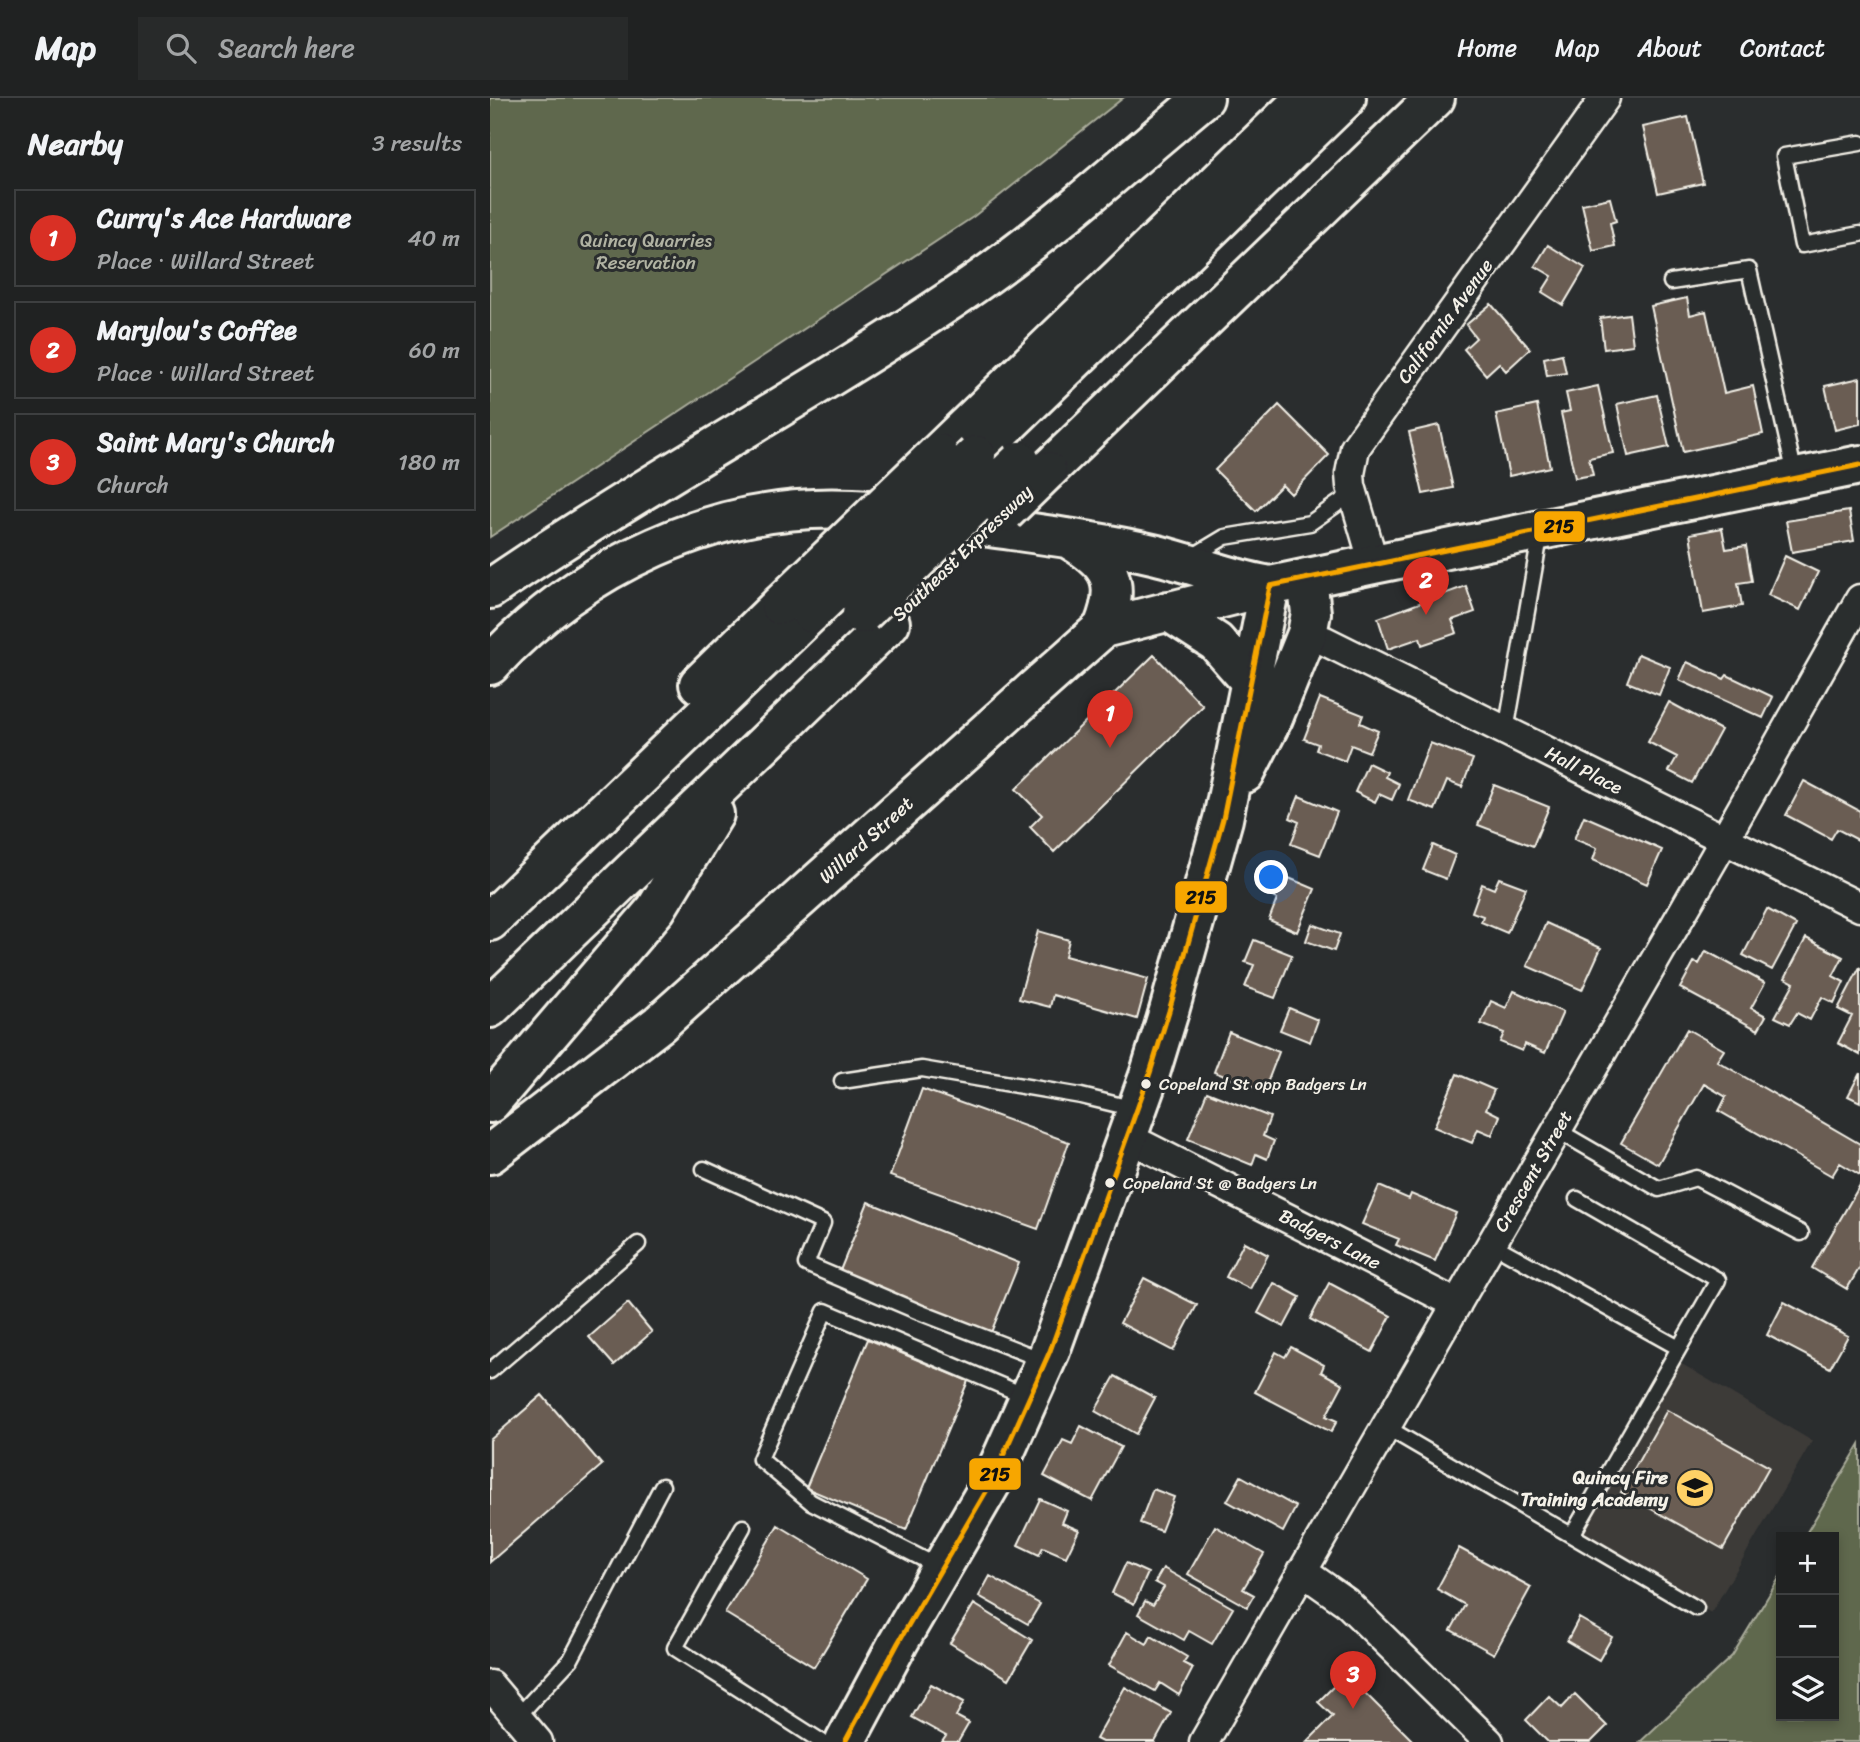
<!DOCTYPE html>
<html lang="en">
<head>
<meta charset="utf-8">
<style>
  :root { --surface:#202222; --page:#282a2a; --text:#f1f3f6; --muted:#a2a4a5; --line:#3d3f40; --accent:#d93025 }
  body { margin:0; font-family:Sriracha,sans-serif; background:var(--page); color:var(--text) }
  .controls { position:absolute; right:21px; bottom:21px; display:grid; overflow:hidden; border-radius:0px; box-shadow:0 4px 10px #0003 }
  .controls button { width:63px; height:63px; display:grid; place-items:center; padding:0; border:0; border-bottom:2px solid var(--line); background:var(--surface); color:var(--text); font:35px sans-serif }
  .you { position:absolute; left:782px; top:780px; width:24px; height:24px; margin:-18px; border:5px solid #fff; border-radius:50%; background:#1a73e8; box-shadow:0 0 0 10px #1a73e833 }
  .badge { display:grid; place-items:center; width:46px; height:46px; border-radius:50%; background:var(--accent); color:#fff; font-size:23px; font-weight:700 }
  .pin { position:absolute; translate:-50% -58px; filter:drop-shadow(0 2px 4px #0008) }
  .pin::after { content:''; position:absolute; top:37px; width:24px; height:21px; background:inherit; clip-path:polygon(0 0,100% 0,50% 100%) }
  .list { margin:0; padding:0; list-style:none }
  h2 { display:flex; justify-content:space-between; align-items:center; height:91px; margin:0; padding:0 28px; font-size:30px }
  h2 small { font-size:23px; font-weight:400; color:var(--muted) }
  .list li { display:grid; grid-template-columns:46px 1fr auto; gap:21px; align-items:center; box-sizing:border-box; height:98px; margin:0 14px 14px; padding:0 14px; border:2px solid var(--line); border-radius:0px }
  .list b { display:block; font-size:26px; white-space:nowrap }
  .list p { margin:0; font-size:23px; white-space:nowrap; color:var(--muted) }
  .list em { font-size:23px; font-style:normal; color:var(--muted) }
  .icon { flex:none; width:38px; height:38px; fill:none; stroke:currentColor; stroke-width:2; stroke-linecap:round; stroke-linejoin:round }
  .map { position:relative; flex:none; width:1370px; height:1644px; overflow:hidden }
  header { display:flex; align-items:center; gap:42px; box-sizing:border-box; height:98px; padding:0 35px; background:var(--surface); border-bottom:2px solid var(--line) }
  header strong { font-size:33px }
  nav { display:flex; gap:38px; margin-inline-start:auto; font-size:24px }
  .search { width:490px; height:63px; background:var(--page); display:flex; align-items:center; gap:18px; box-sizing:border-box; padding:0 24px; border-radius:0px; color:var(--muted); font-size:26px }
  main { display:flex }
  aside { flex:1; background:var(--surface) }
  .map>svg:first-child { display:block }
</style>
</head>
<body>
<header>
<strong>Map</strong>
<div class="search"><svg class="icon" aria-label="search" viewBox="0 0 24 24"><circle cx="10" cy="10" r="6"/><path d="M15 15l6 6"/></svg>Search here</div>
<nav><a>Home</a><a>Map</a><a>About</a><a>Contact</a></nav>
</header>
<main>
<aside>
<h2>Nearby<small>3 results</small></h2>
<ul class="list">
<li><span class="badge">1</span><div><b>Curry's Ace Hardware</b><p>Place · Willard Street</p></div><em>40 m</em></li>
<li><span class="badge">2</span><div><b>Marylou's Coffee</b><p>Place · Willard Street</p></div><em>60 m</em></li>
<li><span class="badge">3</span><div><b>Saint Mary's Church</b><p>Church</p></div><em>180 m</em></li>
</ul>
</aside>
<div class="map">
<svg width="1370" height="1644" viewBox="0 0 1370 1644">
  <rect width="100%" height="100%" fill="#2a2d2e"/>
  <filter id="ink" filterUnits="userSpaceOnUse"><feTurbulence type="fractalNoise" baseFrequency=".0143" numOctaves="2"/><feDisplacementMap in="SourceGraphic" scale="14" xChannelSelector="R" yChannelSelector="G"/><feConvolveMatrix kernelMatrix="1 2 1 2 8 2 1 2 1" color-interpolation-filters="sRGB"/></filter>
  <g filter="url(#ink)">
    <path fill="#3e3b39" d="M1190 1265 1322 1343 1221 1515 1088 1436Z"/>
    <path fill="#5f674e" stroke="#aaac9b" stroke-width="2" d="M0 0H633L483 119 0 439Z
      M1370 1346V1644H1150L1242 1558 1291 1477V1618H1344V1439H1314Z"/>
    <path fill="#6b5d52" stroke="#f4f1e8" stroke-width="2" d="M1198 19 1213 85 1168 95 1153 29Z
      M1120 100 1126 123 1120 125 1125 148 1103 153 1092 106Z
      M1058 147 1095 170 1073 207 1052 194 1062 178 1045 168Z
      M1197 200 1200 217 1216 213 1234 295 1263 288 1273 336 1193 354 1161 208Z
      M1001 206 1040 251 1016 273 1009 265 996 277 974 251 986 240 976 227Z
      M1139 216 1143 247 1114 251 1110 220Z
      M1072 256 1076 275 1057 278 1054 260Z
      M1370 280V326L1345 332 1335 288Z
      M1108 288 1123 355 1099 360 1103 377 1085 380 1071 315 1080 313 1076 295Z
      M1167 297 1179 349 1138 358 1127 306Z
      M789 307 839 357 801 396 792 387 766 413 725 372Z
      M1047 307 1060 369 1019 378 1006 316Z
      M949 327 963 390 933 396 919 334Z
      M1359 413 1364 443 1302 454 1296 423Z
      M1232 430 1236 451 1256 448 1262 483 1248 485 1252 508 1213 515 1200 436Z
      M1295 458 1328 474 1310 512 1278 497Z
      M976 488 985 514 962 522 967 535 932 547 930 540 898 551 888 520Z
      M1148 556 1180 569 1169 597 1137 584Z
      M664 557 713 608 564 754 540 729 552 717 526 691Z
      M1197 564 1234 581 1237 577 1283 599 1273 620 1189 582Z
      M830 600 873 617 870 625 888 633 879 654 861 647 855 663 826 652 828 646 814 641Z
      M1179 604 1231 632 1202 685 1179 673 1187 659 1158 644Z
      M940 645 983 661 972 689 957 683 945 712 918 702Z
      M878 665 897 674 895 679 909 686 902 702 889 696 885 704 865 694Z
      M1314 683 1370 713V743L1347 731 1341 741 1296 717Z
      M1004 687 1059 709 1043 748 988 727Z
      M809 698 847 714 830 757 801 746 809 724 800 720Z
      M1094 718 1172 752 1157 786 1103 762 1107 750 1084 741Z
      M943 747 965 757 956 781 933 772Z
      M787 775 825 791 807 834 779 822 787 801 778 797Z
      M1009 780 1036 790 1017 835 991 824 993 818 982 814 992 786 1004 791Z
      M1277 811 1306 827 1282 872 1253 857Z
      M1056 825 1111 850 1092 892 1037 868Z
      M822 826 850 836 844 853 816 843Z
      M548 833 579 842 575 858 658 881 647 921 563 897 560 909 529 901Z
      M1316 840 1353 859 1343 878 1354 884 1344 905 1332 899 1320 922 1307 915 1300 926 1285 919 1304 885 1295 880Z
      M764 842 802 857 785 900 755 889 764 867 755 864Z
      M1216 853 1275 885 1261 910 1276 918 1268 932 1190 890 1204 864 1209 866Z
      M1370 869V957L1348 945 1362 918 1348 911Z
      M1024 893 1073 914 1055 955 1035 946 1032 953 1010 944 1014 935 991 926 1001 903 1016 910Z
      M799 910 828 922 820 944 790 932Z
      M1197 931 1234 952 1227 963 1370 1046V1077L1350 1065 1342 1078 1229 1013 1236 999 1214 986 1168 1066 1131 1045Z
      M739 934 789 954 774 993 724 974Z
      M1370 975V1004L1358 998Z
      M967 976 1004 992 996 1011 1010 1018 1002 1037 988 1031 982 1045 944 1029Z
      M432 991 579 1044 548 1131 400 1078Z
      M717 994 780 1019 773 1038 784 1043 777 1061 766 1056 762 1067 698 1041Z
      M1370 1087V1169L1357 1191 1322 1170Z
      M889 1088 919 1101 921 1096 966 1115 945 1163 906 1147 909 1141 872 1126Z
      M378 1104 529 1165 500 1237 349 1175Z
      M754 1144 778 1157 760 1191 736 1179Z
      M654 1180 707 1207 683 1253 630 1225Z
      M784 1185 810 1199 794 1229 768 1215Z
      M839 1185 901 1218 882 1254 820 1221Z
      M1294 1204 1358 1238 1340 1270 1277 1237Z
      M138 1205 162 1234 124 1267 99 1239Z
      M378 1241 478 1283 416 1432 316 1390Z
      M801 1249 834 1267 831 1274 853 1286 836 1318 847 1323 841 1334 765 1294 786 1254 795 1259Z
      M625 1278 665 1300 646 1336 605 1313Z
      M52 1297 112 1367 0 1464V1342Z
      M1177 1312 1279 1369 1233 1451 1131 1394Z
      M591 1328 631 1349 602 1403 554 1378 573 1342 582 1346Z
      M751 1378 806 1409 793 1434 737 1403Z
      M663 1391 684 1399 671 1433 650 1425Z
      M550 1401 577 1413 572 1425 589 1432 576 1459 553 1449 549 1457 528 1447Z
      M288 1427 377 1481 324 1569 235 1515Z
      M725 1428 774 1456 753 1491 764 1497 757 1509 698 1476Z
      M969 1450 1041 1489 1004 1556 961 1532 975 1507 947 1491Z
      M636 1465 658 1475 644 1506 622 1495Z
      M673 1470 743 1510 722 1546 699 1533 694 1542 648 1516 655 1503 663 1507 674 1489 665 1484Z
      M500 1478 550 1506 538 1526 489 1498Z
      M484 1506 542 1542 519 1581 460 1545Z
      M1089 1520 1122 1539 1109 1562 1077 1543Z
      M637 1534 657 1546 661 1538 697 1559 693 1565 703 1570 689 1597 670 1585 665 1593 619 1567Z
      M856 1576 924 1644H817L843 1618 828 1604Z
      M441 1586 474 1604 466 1618 479 1625 468 1644H452L456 1638 422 1619Z
      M635 1589 681 1615 665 1644H612L606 1641Z
      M1085 1596 1117 1628 1101 1644H1058L1036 1622 1059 1598 1072 1610Z"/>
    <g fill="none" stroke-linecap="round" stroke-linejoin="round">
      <g stroke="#f4f1e8" stroke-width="19">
        <path id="service" d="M1370 45 1294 58 1312 147 1370 136
          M1181 184 1259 172 1305 377
          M700 460 735 439 820 425 863 395
          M1016 633 1051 433
          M352 983 432 971 591 998 645 1011
          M1067 1032 1169 1091 1206 1080 1311 1135
          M214 1071 333 1125 316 1166 429 1214 555 1263
          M1002 1146 1189 1250
          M0 1273 148 1146
          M896 1329 1206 1510
          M253 1429 185 1550 332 1644
          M1082 1437 1228 1182 1087 1101
          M449 1469 321 1404 270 1361 335 1213 538 1299
          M28 1618 81 1561 172 1388"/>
      </g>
      <g stroke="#f4f1e8" stroke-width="33">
        <path id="minor" d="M884 466 861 388 860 376 865 350 1115 0
          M817 536 835 543 1370 809
          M637 1039 967 1206
          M812 1473 856 1504 999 1644
          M0 1587 48 1644
          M714 1644 1224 760 1370 501"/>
      </g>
      <g stroke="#f4f1e8" stroke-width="44">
        <path id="secondary" d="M581 442C622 466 631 485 613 530
          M678 513 726 544 761 584
          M0 567C92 468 226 404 363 411 409 413 455 422 500 429 556 437 612 444 667 457 703 466 738 480 775 487
          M755 675 783 620 817 536 821 515 817 480
          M0 1056 169 926 613 530 780 488 884 466 1370 367
          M355 1644 408 1545 501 1385 560 1253 660 975 679 913 733 721 780 488"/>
      </g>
      <g stroke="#f4f1e8" stroke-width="44">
        <path id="motorway" d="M448 355 815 0
          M486 357 856 0
          M557 373 945 0
          M0 491C153 386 317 299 471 195 557 137 634 66 714 0
          M209 586 290 507
          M0 823 321 515
          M0 910 400 525
          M0 1005 166 811 224 716"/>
      </g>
      <use href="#service" stroke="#2a2d2e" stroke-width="14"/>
      <use href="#minor" stroke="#2a2d2e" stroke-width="28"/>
      <use href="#secondary" stroke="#2a2d2e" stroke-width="38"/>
      <use href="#motorway" stroke="#2a2d2e" stroke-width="38"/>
      <g stroke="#f4f1e8" stroke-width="44" stroke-linecap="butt">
        <path id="motorway-bridge" d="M515 414 557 373
          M290 507 448 355
          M321 515 486 357
          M372 516 530 363"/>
      </g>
      <use href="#motorway-bridge" stroke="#2a2d2e" stroke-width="38"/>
      <g stroke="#2a2d2e" stroke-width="10">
        <path id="bus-1" d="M355 1644 408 1545 501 1385 560 1253 660 975 679 913 733 721 780 488 1370 367"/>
      </g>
      <use href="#bus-1" stroke="#f7a600" stroke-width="5"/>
    </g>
  </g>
  <defs>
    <g id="school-disc" transform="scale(2.0125)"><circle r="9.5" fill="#ffd166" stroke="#2a2d2e"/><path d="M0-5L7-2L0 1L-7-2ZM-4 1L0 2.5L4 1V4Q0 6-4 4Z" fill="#111"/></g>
  </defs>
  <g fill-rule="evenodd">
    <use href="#school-disc" x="1205" y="1390"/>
  </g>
  <g fill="#f4f1e8" stroke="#2a2d2e" stroke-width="2.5">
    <circle cx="656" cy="986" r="6"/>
    <circle cx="620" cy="1085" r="6"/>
  </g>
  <g text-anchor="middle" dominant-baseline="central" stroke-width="6" stroke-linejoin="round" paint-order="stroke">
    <g font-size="17" fill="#f4f1e8" stroke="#2a2d2e" text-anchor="start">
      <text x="669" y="986">Copeland St opp Badgers Ln</text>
      <text x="633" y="1085">Copeland St @ Badgers Ln</text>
    </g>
    <g font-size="19" fill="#b1b3a3" stroke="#2a2d2e">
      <text x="156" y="142">Quincy Quarries<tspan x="156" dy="22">Reservation</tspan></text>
    </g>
    <g font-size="19" fill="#f4f1e8" stroke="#2a2d2e">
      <text transform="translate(955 223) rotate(-54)">California Avenue</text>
      <text transform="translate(472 455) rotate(-44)">Southeast Expressway</text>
      <text transform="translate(1094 672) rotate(27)">Hall Place</text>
      <text transform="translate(376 742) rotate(-42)">Willard Street</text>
      <text transform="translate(1043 1073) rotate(-60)">Crescent Street</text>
      <text transform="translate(840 1141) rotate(27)">Badgers Lane</text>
    </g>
    <g font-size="19" font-weight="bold" fill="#f4f1e8" stroke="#2a2d2e" text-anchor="end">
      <text x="1178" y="1379">Quincy Fire<tspan x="1178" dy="22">Training Academy</tspan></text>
    </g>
  </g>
  <g stroke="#2a2d2e" stroke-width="2.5">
    <rect x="1043" y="412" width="53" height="33" rx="7" fill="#f7a600"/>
    <rect x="684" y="782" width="54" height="34" rx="7" fill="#f7a600"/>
    <rect x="478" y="1359" width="54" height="34" rx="7" fill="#f7a600"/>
  </g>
  <g font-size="19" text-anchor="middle" font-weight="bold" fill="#111">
    <text x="1069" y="435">215</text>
    <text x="711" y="806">215</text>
    <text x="505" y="1383">215</text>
  </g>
</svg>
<div class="controls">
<button>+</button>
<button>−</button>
<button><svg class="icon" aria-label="layers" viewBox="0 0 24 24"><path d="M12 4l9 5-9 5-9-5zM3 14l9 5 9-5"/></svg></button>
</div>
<div class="you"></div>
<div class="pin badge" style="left:620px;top:650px">1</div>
<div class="pin badge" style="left:936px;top:517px">2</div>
<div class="pin badge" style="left:863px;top:1611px">3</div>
</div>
</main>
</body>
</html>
